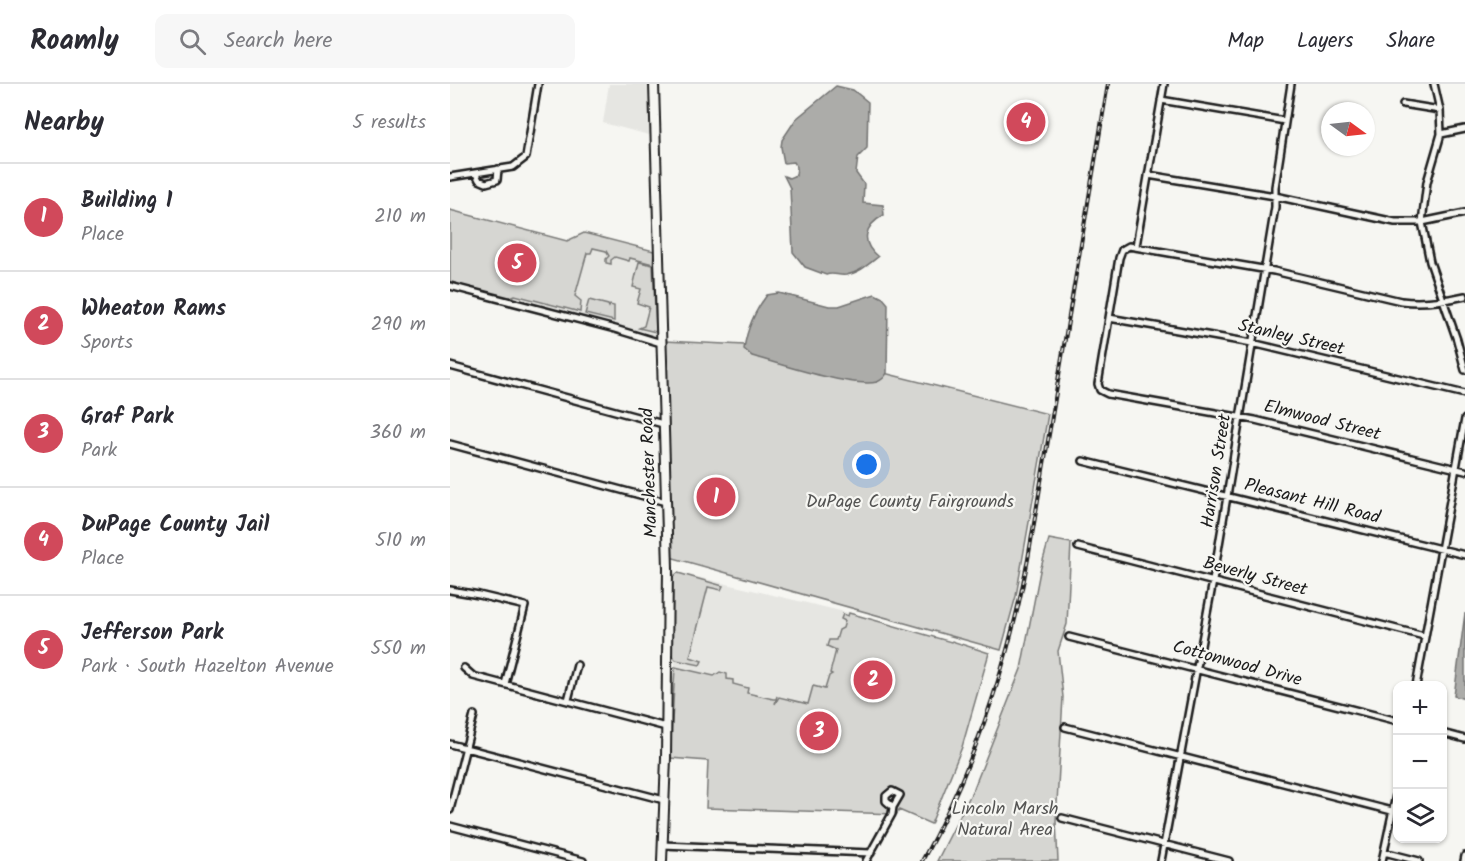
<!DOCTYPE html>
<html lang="en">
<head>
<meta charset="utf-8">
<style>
  :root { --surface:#fff; --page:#f7f7f7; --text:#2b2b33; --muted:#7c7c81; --line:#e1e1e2; --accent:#d1495b }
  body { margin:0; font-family:Kalam,sans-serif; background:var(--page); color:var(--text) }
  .controls { position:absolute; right:18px; bottom:18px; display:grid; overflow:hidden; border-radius:12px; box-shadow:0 2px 4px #0004 }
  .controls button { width:54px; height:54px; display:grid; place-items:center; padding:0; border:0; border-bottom:2px solid var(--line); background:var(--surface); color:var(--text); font:30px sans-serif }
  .compass { position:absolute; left:871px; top:18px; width:54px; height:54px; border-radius:50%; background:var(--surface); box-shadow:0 2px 4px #0004; rotate:105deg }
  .you { position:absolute; left:417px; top:381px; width:21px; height:21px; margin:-15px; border:4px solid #fff; border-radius:50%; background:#1a73e8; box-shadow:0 0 0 9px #1a73e833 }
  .badge { display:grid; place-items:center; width:39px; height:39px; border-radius:50%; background:var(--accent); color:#fff; font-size:20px; font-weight:700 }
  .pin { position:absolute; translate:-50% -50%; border:3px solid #fff; box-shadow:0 2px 6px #0006 }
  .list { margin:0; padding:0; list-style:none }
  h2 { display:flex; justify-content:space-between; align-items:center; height:78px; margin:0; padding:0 24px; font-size:26px }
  h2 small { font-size:20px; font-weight:400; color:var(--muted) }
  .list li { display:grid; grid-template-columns:39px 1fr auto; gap:18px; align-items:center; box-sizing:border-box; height:108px; padding:0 24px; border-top:2px solid var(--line) }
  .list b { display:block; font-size:22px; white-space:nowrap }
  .list p { margin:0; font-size:20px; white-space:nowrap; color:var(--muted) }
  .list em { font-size:20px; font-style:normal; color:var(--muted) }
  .icon { flex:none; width:33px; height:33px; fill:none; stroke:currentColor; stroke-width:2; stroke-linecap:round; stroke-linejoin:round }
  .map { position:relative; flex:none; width:1015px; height:777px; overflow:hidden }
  header { display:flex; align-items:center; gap:36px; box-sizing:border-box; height:84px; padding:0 30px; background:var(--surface); border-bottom:2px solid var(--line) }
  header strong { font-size:28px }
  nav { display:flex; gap:33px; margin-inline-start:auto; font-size:21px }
  .search { width:420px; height:54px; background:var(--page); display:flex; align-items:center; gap:15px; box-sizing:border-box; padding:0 21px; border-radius:12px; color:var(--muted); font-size:22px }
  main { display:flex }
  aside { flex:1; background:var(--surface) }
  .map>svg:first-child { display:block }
</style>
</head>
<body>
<header>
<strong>Roamly</strong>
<div class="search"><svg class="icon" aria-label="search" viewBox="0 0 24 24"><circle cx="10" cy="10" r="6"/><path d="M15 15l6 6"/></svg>Search here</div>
<nav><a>Map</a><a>Layers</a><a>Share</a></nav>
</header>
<main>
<aside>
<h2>Nearby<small>5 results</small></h2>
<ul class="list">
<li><span class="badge">1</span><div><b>Building 1</b><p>Place</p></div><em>210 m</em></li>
<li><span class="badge">2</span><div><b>Wheaton Rams</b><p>Sports</p></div><em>290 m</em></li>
<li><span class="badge">3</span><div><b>Graf Park</b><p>Park</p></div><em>360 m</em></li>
<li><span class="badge">4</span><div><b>DuPage County Jail</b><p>Place</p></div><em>510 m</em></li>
<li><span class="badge">5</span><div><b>Jefferson Park</b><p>Park · South Hazelton Avenue</p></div><em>550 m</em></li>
</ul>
</aside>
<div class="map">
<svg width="1015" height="777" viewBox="0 0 1015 777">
  <rect width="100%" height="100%" fill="#f6f6f2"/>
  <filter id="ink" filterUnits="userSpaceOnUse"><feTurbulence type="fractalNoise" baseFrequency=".0167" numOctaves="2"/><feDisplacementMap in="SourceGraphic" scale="12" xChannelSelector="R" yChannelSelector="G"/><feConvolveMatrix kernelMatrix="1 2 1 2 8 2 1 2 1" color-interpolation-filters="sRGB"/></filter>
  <g filter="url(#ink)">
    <path fill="#e6e6e2" d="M159 0H202L203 52 153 39Z
      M0 126 207 181 209 255 0 199Z
      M222 487 399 529 539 569 512 663 481 740 449 726 447 730 256 724 258 677 220 674 225 583Z"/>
    <path fill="#d6d6d2" stroke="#797977" stroke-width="1.5" d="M0 126 117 157 134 149 204 167 203 180 180 174 179 177 165 173 161 176V180L156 179V175L159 172 156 167 143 164 141 169H137L125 212 131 217 130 228 65 211 58 214 0 199Z
      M189 178 203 181 206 248 189 244 194 242 199 223 187 219 191 205 183 203Z
      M139 216 158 221 159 223 160 221 164 222V237L135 230Z
      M214 257 295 261 430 288 598 330 566 512 551 566 220 473Z
      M599 455 621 459 617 540 608 567 613 613 606 737 608 777H487L524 704 571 585 590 487Z
      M228 489 273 502 271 506 258 503 240 573 252 577 250 581 226 576 222 572V493Z
      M399 529 501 558 502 557 539 569 512 663 481 740 449 726 447 730 256 724 258 677 220 674 225 583 264 592 270 588 277 590V595L283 596V600L298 604 297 609 323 615H326L327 612 325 620 329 613 358 620 363 602 375 605 379 592 382 590 380 589 386 566 377 562 379 556H386L389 546 393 544 395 537 391 535 393 530 398 532Z"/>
    <path fill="#acaca9" stroke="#727271" stroke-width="1.5" d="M386 2 403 6 418 18 417 64 408 73 406 89 414 100 413 119 433 121 434 131C414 142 410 158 428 173 419 180 409 189 396 191 388 192 383 188 376 191L355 183 343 168 340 104 334 92 339 94 346 91 347 83 344 78 334 79 331 63 332 56 346 35Z
      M329 209 379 222H389L425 210 433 214 438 220 437 289C435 293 432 296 427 298 402 304 329 280 302 272L294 265C297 244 304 228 317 211Z
      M1015 529V615L1004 612Z"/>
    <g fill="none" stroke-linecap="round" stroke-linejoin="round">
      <g stroke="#1c1c1c" stroke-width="10">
        <path id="street" d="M984 0 990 26 991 50 977 98 972 138 980 178 1007 256 1015 286
          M711 16 835 37
          M953 20 990 26
          M991 50 1015 45
          M26 90 29 96 36 99 47 96 48 85
          M698 91 825 112 945 138H972L1015 129
          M0 93 63 83 76 73 88 0
          M686 162 714 0
          M0 202 165 245 211 259
          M1015 212C993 217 973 220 951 217L824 187 679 162 672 166 669 174 648 300 650 306 658 310 805 336 1015 387
          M659 234 802 259 1015 310
          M0 282 213 340
          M0 360 216 418
          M633 377 1015 471
          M628 463 974 552
          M0 506 29 511 75 522 55 600
          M619 553 948 637
          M14 584 23 592 216 643
          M966 602 1015 335
          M118 616 127 581
          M615 643 942 727
          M992 649 1015 655
          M0 660 214 716
          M0 726 24 631
          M612 734 779 777
          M0 742 133 777
          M212 761 421 769
          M934 768 969 777
          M416 777 442 730 443 723 436 717V712L442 707 450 711 443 723
          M711 777 763 497 825 123V103L841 0
          M932 777 948 702
          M1014 777 1015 772"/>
      </g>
      <g stroke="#1c1c1c" stroke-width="12">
        <path id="secondary" d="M204 0 218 484 216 674 212 777"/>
      </g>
      <use href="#street" stroke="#f6f6f2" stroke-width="5"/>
      <use href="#secondary" stroke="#f6f6f2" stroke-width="8"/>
      <g stroke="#1c1c1c" stroke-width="4">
        <path id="rail" d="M472 777C524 683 558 581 578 475L658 0"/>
      </g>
      <use href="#rail" stroke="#f6f6f2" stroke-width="1.5" stroke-dasharray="4.5" stroke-linecap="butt"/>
    </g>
  </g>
  <g text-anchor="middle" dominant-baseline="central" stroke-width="4.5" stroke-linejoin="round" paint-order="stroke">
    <g font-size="18" fill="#1c1c1c" stroke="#f6f6f2">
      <text transform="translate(841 254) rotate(13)">Stanley Street</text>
      <text transform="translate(872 337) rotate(14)">Elmwood Street</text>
      <text transform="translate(767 387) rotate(-81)">Harrison Street</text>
      <text transform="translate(200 389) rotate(-92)">Manchester Road</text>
      <text transform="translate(862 418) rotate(14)">Pleasant Hill Road</text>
      <text transform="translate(805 493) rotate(15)">Beverly Street</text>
      <text transform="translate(787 580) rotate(15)">Cottonwood Drive</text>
    </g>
    <g font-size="18" fill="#545453" stroke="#f6f6f2">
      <text x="460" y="418">DuPage County Fairgrounds</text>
      <text x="555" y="725">Lincoln Marsh<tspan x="555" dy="21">Natural Area</tspan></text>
    </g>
  </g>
</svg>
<div class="controls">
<button>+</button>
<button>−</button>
<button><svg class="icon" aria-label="layers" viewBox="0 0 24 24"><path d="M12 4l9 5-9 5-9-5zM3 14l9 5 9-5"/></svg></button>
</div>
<svg class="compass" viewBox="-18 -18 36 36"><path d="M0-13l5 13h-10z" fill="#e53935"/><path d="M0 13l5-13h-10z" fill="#7c7c81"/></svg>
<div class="you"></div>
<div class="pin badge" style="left:266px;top:413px">1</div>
<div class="pin badge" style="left:423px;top:596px">2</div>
<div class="pin badge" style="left:369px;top:647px">3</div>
<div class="pin badge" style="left:576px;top:38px">4</div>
<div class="pin badge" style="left:67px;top:179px">5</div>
</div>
</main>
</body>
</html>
